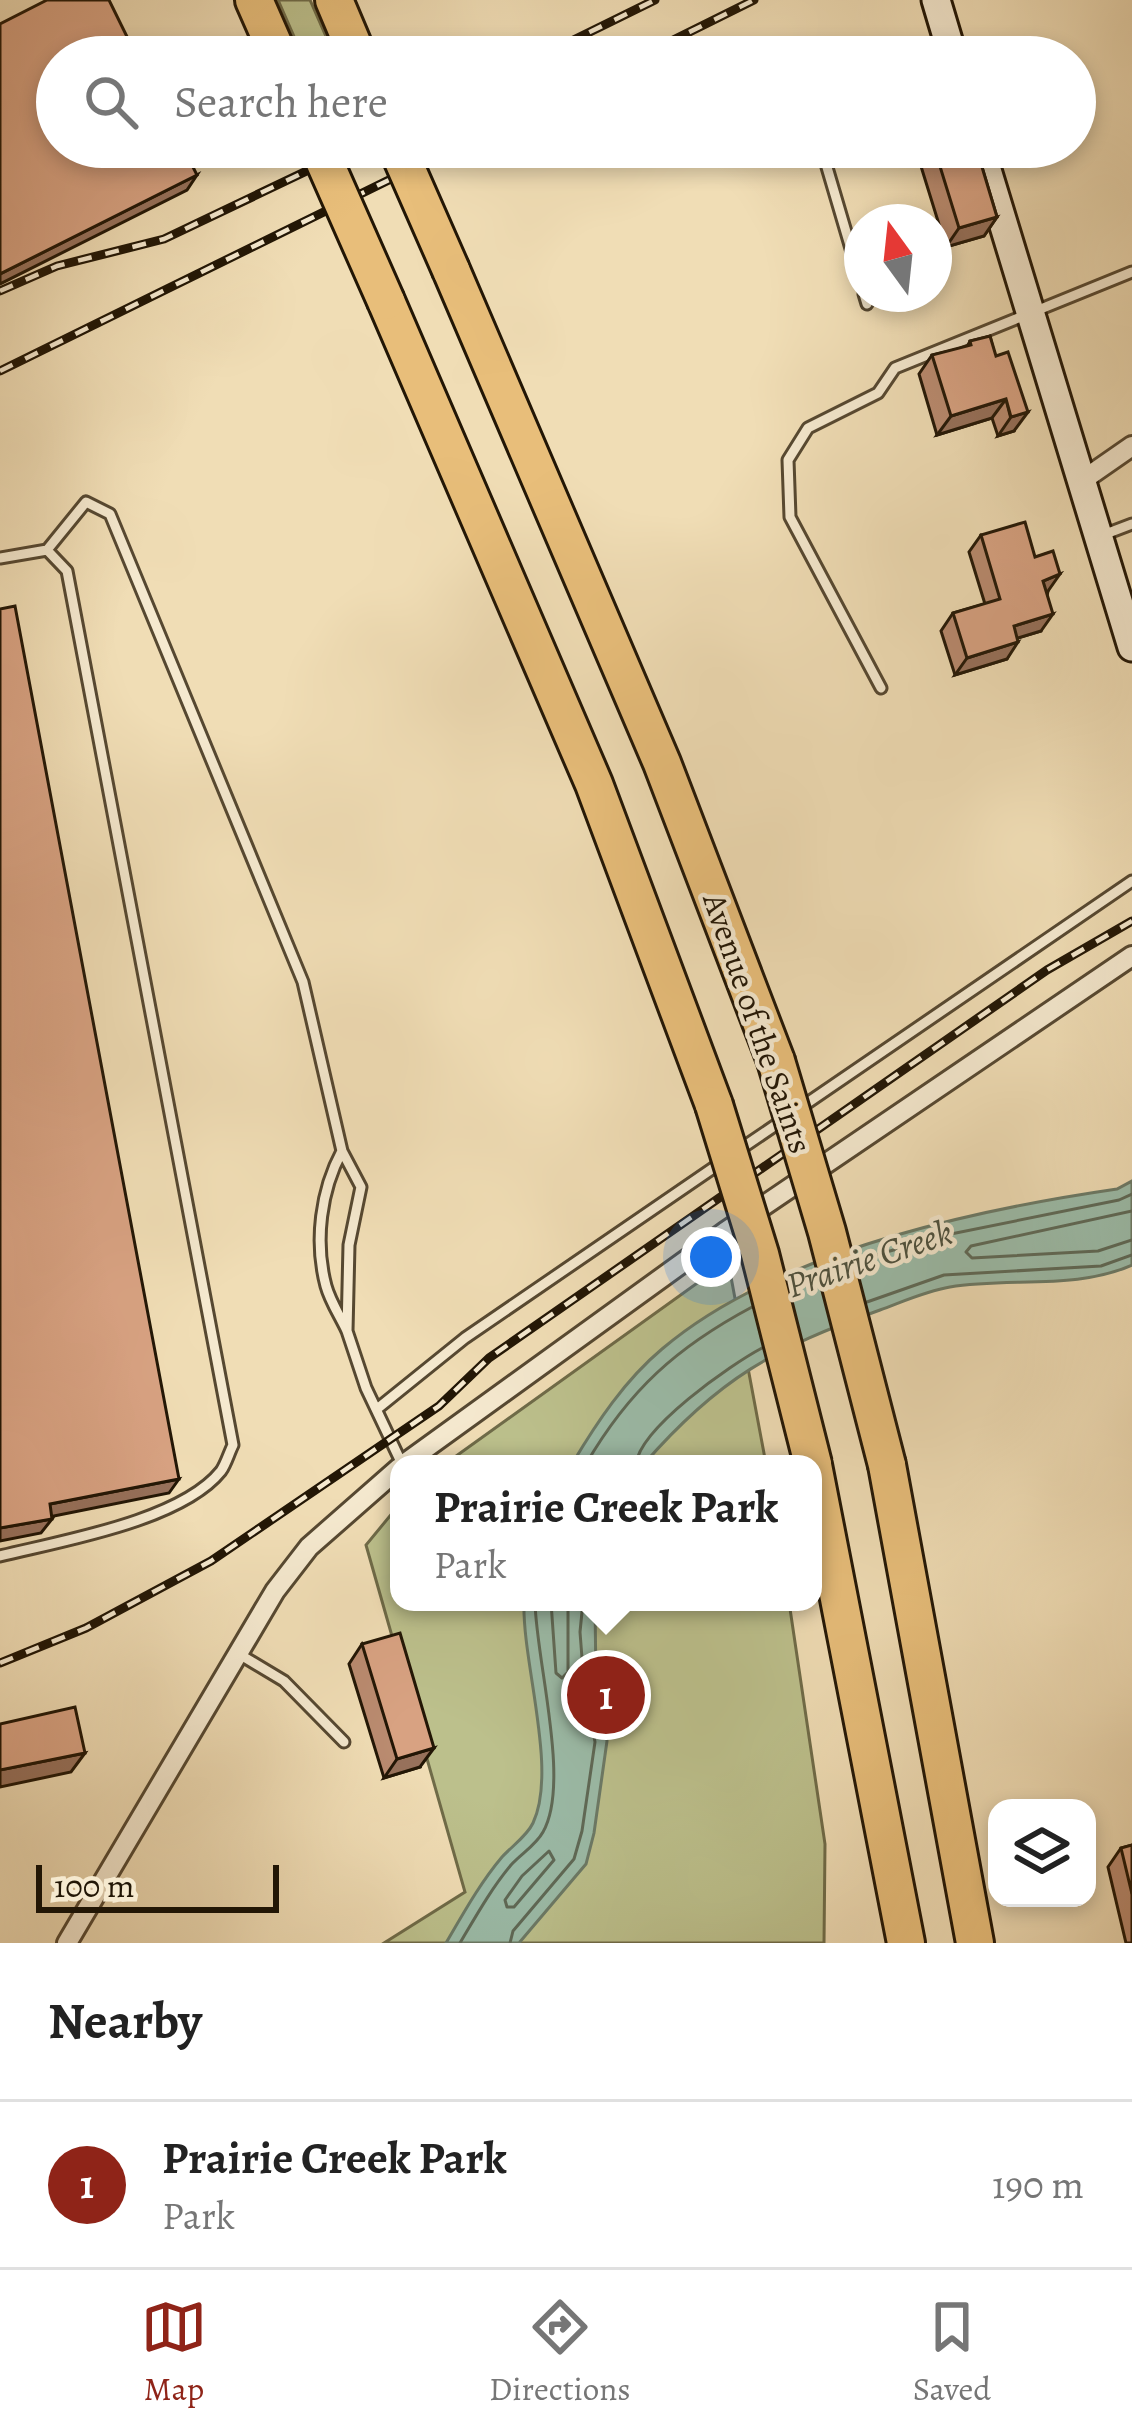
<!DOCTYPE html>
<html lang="en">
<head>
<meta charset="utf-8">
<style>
  :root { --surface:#fff; --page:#f6f6f6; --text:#222; --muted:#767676; --line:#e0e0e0; --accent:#8f2418 }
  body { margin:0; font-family:Alegreya,serif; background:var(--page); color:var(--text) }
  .controls { position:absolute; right:36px; bottom:36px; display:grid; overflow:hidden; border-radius:24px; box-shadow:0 6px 18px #0003 }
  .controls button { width:108px; height:108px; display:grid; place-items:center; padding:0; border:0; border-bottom:3px solid var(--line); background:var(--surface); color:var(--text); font:60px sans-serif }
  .compass { position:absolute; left:844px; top:204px; width:108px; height:108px; border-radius:50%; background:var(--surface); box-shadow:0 6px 18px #0003; rotate:345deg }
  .scale { position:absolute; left:36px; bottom:30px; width:243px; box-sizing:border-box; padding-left:12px; border:6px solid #221605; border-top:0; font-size:33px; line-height:42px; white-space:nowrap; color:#221605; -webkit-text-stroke:9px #f5e9cf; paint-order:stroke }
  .you { position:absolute; left:711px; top:1257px; width:42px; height:42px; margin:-30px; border:9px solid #fff; border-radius:50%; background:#1a73e8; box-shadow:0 0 0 18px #1a73e833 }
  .badge { display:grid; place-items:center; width:78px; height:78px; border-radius:50%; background:var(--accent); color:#fff; font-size:39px; font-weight:700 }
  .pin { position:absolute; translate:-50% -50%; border:6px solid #fff; box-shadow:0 3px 12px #0006 }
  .popup { position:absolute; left:390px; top:1455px; width:432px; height:156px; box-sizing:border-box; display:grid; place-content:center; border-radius:24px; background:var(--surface); filter:drop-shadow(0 3px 9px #0005); font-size:39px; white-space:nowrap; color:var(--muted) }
  .popup b { font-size:45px; color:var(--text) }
  .popup::after { content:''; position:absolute; left:50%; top:100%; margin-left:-24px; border:24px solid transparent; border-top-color:var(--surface) }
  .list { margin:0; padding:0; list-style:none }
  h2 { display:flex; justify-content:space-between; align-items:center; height:156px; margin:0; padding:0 48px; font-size:51px }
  h2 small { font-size:39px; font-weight:400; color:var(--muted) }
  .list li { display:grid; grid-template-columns:78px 1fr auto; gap:36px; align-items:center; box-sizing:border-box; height:168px; padding:0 48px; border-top:3px solid var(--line) }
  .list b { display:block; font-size:45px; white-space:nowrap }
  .list p { margin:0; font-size:39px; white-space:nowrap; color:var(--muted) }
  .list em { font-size:39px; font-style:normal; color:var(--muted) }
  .icon { flex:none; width:66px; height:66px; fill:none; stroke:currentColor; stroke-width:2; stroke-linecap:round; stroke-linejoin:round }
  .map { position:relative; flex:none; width:1132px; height:1943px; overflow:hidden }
  .search { position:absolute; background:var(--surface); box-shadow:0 6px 18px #0003; left:36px; right:36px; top:36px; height:132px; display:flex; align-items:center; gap:30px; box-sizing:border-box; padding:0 42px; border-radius:66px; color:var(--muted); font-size:45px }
  .sheet { height:324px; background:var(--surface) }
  nav { display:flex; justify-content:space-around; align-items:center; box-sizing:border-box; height:168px; border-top:3px solid var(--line); background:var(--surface); font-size:33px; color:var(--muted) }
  nav a { display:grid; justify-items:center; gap:6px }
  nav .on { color:var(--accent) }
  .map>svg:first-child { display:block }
</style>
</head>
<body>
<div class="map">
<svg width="1132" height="1943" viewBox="0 0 1132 1943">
  <rect width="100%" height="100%" fill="#f0ddb5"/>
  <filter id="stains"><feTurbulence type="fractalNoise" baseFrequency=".00167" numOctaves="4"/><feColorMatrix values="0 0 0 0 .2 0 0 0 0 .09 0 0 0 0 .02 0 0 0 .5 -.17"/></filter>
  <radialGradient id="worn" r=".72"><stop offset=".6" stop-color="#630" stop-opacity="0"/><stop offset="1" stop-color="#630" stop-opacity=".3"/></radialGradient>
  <path fill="#bcc08c" stroke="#6f6b48" stroke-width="3" d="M278 0H310L335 57H303Z
    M728 1261 766 1464H445Z
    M399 1505V1602H789L825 1844 824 1943H384L465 1892 366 1545Z"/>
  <path fill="#9bbca9" stroke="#6b7a67" stroke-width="3" d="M1132 1181V1265C1077 1290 1009 1277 950 1287 926 1291 902 1302 880 1310 774 1348 718 1379 644 1464H572C597 1422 625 1380 662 1349 775 1253 973 1210 1117 1189Z
    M524 1602H595L596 1684 607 1741 594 1833 586 1864 519 1943H446C463 1914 480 1883 502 1857 512 1846 527 1836 533 1823 558 1770 522 1663 524 1602Z"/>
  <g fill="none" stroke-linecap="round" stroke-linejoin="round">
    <path stroke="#5e6957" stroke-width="3" d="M1132 1211 971 1246 966 1252 972 1258 1098 1251 1132 1240
      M856 1261 941 1236 1119 1200 1132 1194
      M867 1302 944 1275 1101 1266 1132 1255
      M586 1464C629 1390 677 1347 752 1307
      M636 1464C640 1428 730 1365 762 1348
      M551 1602 556 1673 562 1678 568 1672V1602
      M549 1851 554 1860 514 1907H507L505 1900 522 1876Z
      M460 1943C476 1916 491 1889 511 1865 521 1854 536 1845 543 1832 571 1783 536 1661 535 1602
      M510 1943 513 1931 574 1859 582 1831 595 1742 584 1684 580 1632 583 1602"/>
    <g stroke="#564831" stroke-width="15">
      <path id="lane" d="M821 147 862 286
        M864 294 867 304
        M1103 535 1132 524
        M47 550 86 502 110 514 303 982 342 1151 361 1187 349 1245 347 1331C340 1316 330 1301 326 1286 314 1241 321 1190 342 1151
        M0 558 47 550 67 571 233 1445C229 1453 226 1464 221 1471 181 1521 61 1541 0 1556
        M881 688 790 517 788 460 808 428 878 393 895 368 1132 272
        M800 1108 1132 881
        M736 1152 786 1118
        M347 1331 366 1388 402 1464
        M377 1409 465 1338 722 1162
        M239 1654 284 1681 344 1742"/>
    </g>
    <g stroke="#564831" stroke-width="24">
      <path id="street" d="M1083 480 1132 446
        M404 1464 725 1232 1132 956
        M67 1943 275 1591 309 1547 399 1468"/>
    </g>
    <g stroke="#221605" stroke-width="33">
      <path id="secondary" d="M936 0 953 57
        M980 147 1132 647"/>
    </g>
    <g stroke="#221605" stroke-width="42">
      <path id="highway" d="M254 0 279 57
        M334 0 358 57
        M451 270 662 763 776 1061
        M386 301 594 784 714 1105
        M813 1465 906 1943
        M887 1465 975 1943"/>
    </g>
    <use href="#lane" stroke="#f5e9cf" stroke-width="9"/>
    <use href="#street" stroke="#f5e9cf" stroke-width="18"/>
    <use href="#secondary" stroke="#f5e9cf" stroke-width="27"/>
    <use href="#highway" stroke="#e8be7a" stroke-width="36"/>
    <g stroke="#221605" stroke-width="9">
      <path id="rail" d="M539 57 655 0
        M639 57 754 0
        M0 291 57 266 164 239 357 147
        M0 371 456 147
        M0 1663 86 1628 211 1561 439 1406 489 1358 1047 970 1132 921"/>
    </g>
    <use href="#rail" stroke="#f5e9cf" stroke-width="4.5" stroke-dasharray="14" stroke-linecap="butt"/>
    <g stroke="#221605" stroke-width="42" stroke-linecap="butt">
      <path id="highway-bridge" d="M318 147 386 301
        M397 147 451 270
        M776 1061 827 1232 887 1465
        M714 1105 760 1254 813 1464"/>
    </g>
    <use href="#highway-bridge" stroke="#e8be7a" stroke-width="36"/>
  </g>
  <path fill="#ba8b70" stroke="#221605" stroke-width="3" d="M915 147H976L997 217 984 236 946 247Z
    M990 336 1014 431 998 436 992 418 937 435 919 374 932 355 967 347 970 341Z
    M981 535 1035 557 1048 591 1041 631 1017 638 1007 659 955 675 941 631 953 613 985 604 969 552Z
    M362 1644 420 1767 384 1778 349 1664Z
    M1132 1845V1943H1126L1108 1867 1121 1848Z"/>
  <path fill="#97715b" stroke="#221605" stroke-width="3" d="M197 175 187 190 0 284V274Z
    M997 217 984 236 946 247 959 228Z
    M1006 399 992 418 937 435 951 416Z
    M1028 412 1014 431 998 436 1011 417Z
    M1060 574 1048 591 1031 598 1043 581Z
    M1053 614 1041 631 1002 643 1014 626Z
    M1018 642 1007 659 955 675 967 658Z
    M179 1479 169 1493 39 1519 50 1504Z
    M52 1519 41 1533 0 1541V1528Z
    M434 1748 420 1767 384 1778 397 1759Z
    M85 1753 71 1772 0 1787V1770Z"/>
  <path fill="#d8a282" stroke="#221605" stroke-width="3" d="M47 0H109L137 57H57V147H183L197 175 0 274V24Z
    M934 147H976L997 217 959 228Z
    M990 336 996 356 1008 352 1028 412 1011 417 1006 399 951 416 932 355 971 345 970 341Z
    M1025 522 1035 557 1053 551 1060 574 1043 581 1053 614 1014 626 1018 642 967 658 953 613 1000 599 981 535Z
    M15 606 179 1479 50 1504 52 1519 0 1528V609Z
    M400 1633 434 1748 397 1759 362 1644Z
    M75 1707 85 1753 0 1770V1724Z
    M1132 1845V1894L1121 1848Z"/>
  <g text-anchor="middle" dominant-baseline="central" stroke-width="9" stroke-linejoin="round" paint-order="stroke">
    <g font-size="33" fill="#221605" stroke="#f5e9cf">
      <text transform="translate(758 1023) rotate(71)">Avenue of the Saints</text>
    </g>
    <g font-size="36" font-style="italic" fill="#4c503e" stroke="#f5e9cf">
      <text transform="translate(869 1258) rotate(-19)">Prairie Creek</text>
    </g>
  </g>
  <rect width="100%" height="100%" filter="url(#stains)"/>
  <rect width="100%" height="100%" fill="url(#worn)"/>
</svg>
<div class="controls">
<button><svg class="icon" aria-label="layers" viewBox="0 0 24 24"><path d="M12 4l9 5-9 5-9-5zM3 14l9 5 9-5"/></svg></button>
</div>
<svg class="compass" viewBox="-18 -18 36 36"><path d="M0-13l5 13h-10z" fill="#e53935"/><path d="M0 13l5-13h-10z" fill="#767676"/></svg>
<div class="scale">100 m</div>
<div class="you"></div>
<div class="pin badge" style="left:606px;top:1695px">1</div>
<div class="popup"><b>Prairie Creek Park</b>Park</div>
<div class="search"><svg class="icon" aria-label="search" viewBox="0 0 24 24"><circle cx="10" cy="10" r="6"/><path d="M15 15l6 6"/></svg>Search here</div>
</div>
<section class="sheet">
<h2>Nearby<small></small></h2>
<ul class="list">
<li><span class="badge">1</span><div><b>Prairie Creek Park</b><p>Park</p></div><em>190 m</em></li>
</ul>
</section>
<nav>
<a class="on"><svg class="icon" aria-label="map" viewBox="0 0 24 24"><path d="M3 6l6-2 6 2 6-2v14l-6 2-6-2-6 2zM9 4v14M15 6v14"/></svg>Map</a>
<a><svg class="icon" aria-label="directions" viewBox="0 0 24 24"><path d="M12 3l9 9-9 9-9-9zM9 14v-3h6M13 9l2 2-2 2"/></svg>Directions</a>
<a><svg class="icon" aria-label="saved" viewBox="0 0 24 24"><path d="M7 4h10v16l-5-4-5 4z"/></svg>Saved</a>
</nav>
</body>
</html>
